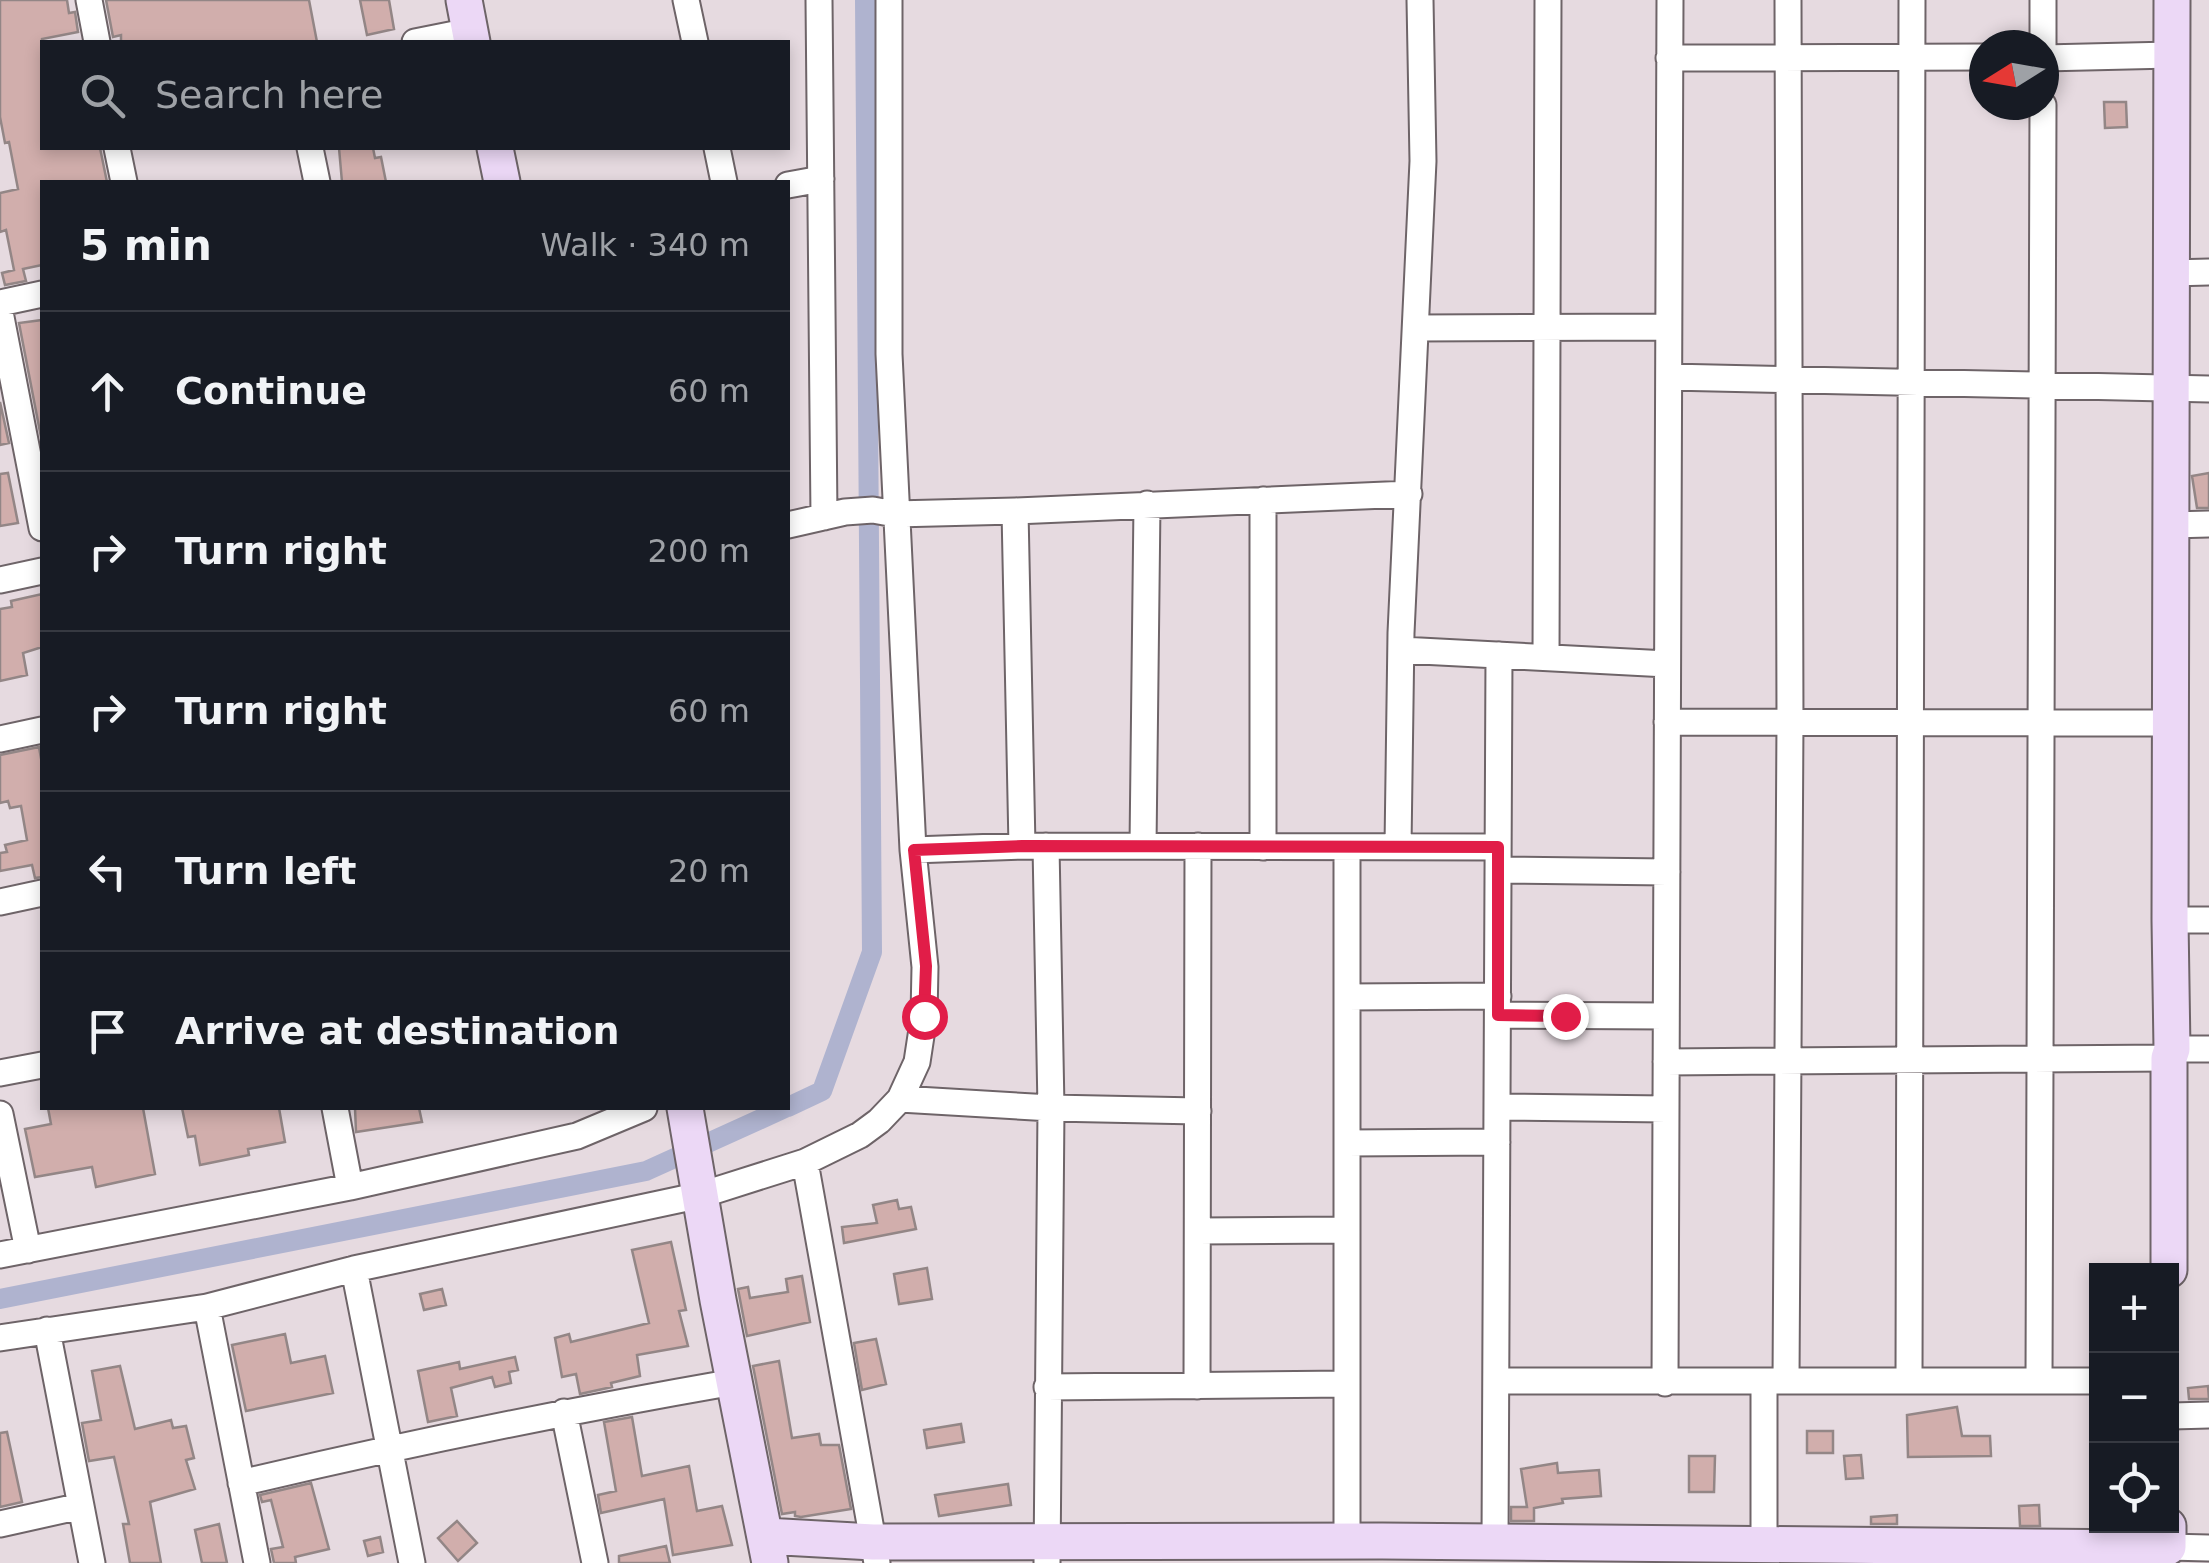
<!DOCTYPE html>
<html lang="en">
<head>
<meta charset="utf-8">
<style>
  :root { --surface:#171b24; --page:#242831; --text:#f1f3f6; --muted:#9ea1a6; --line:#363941 }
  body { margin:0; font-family:"DejaVu Sans",sans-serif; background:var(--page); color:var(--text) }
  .controls { position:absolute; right:30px; bottom:30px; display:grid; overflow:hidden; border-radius:0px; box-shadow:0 5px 15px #0003 }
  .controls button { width:90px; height:90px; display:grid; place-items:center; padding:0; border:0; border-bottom:2px solid var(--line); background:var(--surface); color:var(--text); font:50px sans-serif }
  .compass { position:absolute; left:1969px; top:30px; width:90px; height:90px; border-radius:50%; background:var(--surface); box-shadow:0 5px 15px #0003; rotate:259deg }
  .stop { position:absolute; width:30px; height:30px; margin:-22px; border:8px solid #e11d48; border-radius:50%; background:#fff }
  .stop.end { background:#e11d48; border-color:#fff; box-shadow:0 2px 10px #0008 }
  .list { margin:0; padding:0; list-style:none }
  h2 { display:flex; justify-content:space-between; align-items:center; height:130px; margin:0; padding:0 40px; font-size:42px }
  h2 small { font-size:32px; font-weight:400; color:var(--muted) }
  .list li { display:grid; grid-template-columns:65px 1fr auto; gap:30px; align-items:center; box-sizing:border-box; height:160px; padding:0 40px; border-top:2px solid var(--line) }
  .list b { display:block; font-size:38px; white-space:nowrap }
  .list em { font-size:32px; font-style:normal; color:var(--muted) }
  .icon { flex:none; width:55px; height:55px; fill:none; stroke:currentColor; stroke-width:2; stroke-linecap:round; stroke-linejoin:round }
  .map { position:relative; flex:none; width:2209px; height:1563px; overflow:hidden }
  .search { position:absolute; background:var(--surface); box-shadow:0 5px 15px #0003; left:40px; top:40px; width:750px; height:110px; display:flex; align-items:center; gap:25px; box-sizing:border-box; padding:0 35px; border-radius:0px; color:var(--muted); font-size:38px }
  .panel { position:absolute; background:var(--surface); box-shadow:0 5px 15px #0003; left:40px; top:180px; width:750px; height:930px; border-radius:0px }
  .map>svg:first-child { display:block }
</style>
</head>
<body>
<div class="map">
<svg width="2209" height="1563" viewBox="0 0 2209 1563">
  <rect width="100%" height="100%" fill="#e6dae0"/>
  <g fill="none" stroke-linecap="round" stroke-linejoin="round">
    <path stroke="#afb3cf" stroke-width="20" d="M788 1107 822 1091 872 952 865 0
      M0 1299 646 1171 785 1108"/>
  </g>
  <path fill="#d1aeac" stroke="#938686" stroke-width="2.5" d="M0 0H67L69 13 75 12 78 32 42 39V148H100L107 182H42V265L23 269 26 281 5 285 2 273 14 270 6 230 0 232V193L18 189 9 142 5 143 0 117Z
    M106 0H309L317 42H121V35L113 37Z
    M360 0H389L394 29 367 35Z
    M2104 102H2126L2127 127 2105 128Z
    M339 148H373L375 158 381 157 386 182H342Z
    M42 320V437H41L19 323Z
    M0 402 9 443 0 445Z
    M8 473 18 523 0 526V474Z
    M2209 473V508H2197L2192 476Z
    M42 594V647L23 653 27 675 0 681V609L12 607 11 601Z
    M39 747 42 764V877L35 878 32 865 0 871V853L7 852 5 845 27 840 21 806 10 808 8 801 0 803V755Z
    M48 1108H143L155 1174 96 1187 92 1167 35 1177 25 1129 51 1124Z
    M182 1108H279L285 1142 248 1149 249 1155 200 1165 195 1136 188 1137Z
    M355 1108H419L422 1122 356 1132Z
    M897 1200 899 1209 911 1207 916 1229 844 1243 842 1227 877 1223 873 1205Z
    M671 1242 686 1310 679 1311 688 1346 637 1355 640 1376 611 1383 612 1387 580 1394 576 1374 562 1377 555 1338 569 1334 571 1342 649 1323 632 1250Z
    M927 1268 932 1299 899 1304 894 1274Z
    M802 1276 810 1322 747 1336 738 1289 748 1287 750 1298 788 1292 786 1279Z
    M442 1289 446 1305 424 1310 420 1294Z
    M285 1334 291 1363 325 1356 333 1393 246 1411 232 1345Z
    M876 1339 886 1384 862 1390 854 1343Z
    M515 1357 518 1370 509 1372 511 1383 495 1387 492 1377 451 1388 457 1416 428 1422 418 1371 459 1362 460 1369Z
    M779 1361 792 1438 819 1434 821 1445H839L851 1509 801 1517 795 1516V1512L782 1514 753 1366Z
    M120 1366 135 1429 171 1420 173 1428 186 1426 194 1458 186 1460 195 1489 150 1502 161 1563H130L123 1524H129L114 1457 89 1461 82 1423 101 1420 92 1371Z
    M2208 1386 2209 1399H2189L2188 1388Z
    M1957 1407 1962 1436H1990L1991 1456 1908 1457 1907 1415Z
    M632 1417 642 1476 689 1466 697 1511 722 1506 732 1545 673 1555 664 1499 601 1513 598 1495 616 1491 604 1422Z
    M961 1424 964 1442 927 1448 924 1430Z
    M1807 1431H1833V1453H1807Z
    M7 1432 22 1502 0 1507V1433Z
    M1861 1455 1863 1478 1846 1479 1844 1456Z
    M1689 1456H1715L1714 1492H1689Z
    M1557 1463 1558 1473 1599 1470 1601 1496 1562 1499 1563 1503 1534 1508V1521H1511V1507H1527L1521 1469Z
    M311 1483 329 1549 295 1557 296 1563H274L271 1549 283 1547 271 1500 262 1502 260 1495Z
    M1008 1484 1011 1505 939 1516 935 1495Z
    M2039 1505 2040 1526H2020L2019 1506Z
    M1897 1515V1524H1871V1517Z
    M457 1521 477 1543 458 1561 438 1538Z
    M219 1524 227 1563H202L195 1530Z
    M380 1537 383 1552 368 1556 364 1541Z
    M666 1546 670 1563H619V1556Z"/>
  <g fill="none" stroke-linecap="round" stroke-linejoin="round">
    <g stroke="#6e6468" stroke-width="29">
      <path id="street" d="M89 0 97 42
        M686 0 695 42
        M819 0 824 517
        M415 42 470 31
        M2043 45V0
        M1669 58 1984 57
        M2044 58 2171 55
        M117 148 124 182
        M310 148 317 182
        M717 148 724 182
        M788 185 821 179
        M2171 273 2209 272
        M0 303 42 294
        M0 312 42 528
        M1418 328 1668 327
        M1669 377 2209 389
        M1015 511 1022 846
        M788 525 845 512 873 510 895 514 1015 511 1409 494
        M2171 525 2209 524
        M0 580 42 571
        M1401 650 1667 664
        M1546 657 1548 0
        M1667 722 2170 723
        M0 739 42 730
        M1046 846 1051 1108 1047 1563
        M1143 846 1147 504
        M1398 846 1401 633 1423 161 1420 0
        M1263 847V500
        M1347 847V1542
        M913 850 1022 846 1498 847
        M1498 870 1667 872
        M0 902 42 893
        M2170 920H2209
        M1347 997 1498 996
        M1498 1015 1666 1016
        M2172 1049H2209
        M1666 1062 2169 1058
        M0 1073 42 1065
        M900 1099 1051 1108 1198 1111
        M1499 1107 1666 1109
        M335 1108 350 1187
        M0 1114 28 1250
        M1347 1143 1497 1142
        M805 1162 877 1563
        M1198 1231 1347 1230
        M0 1255 350 1187 577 1136 644 1108
        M354 1269 412 1563
        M207 1307 257 1563
        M47 1330 92 1563
        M0 1338 207 1307 354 1269 701 1195 805 1162 860 1135 879 1121 900 1099 917 1062 924 1016 925 967 913 850 889 354V0
        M1496 1381H2096
        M1786 1381 1790 721 1788 0
        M1909 1381 1912 0
        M2039 1381 2043 105
        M1665 1383 1670 0
        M1197 1386 1198 846
        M1047 1387 1347 1384
        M564 1412 595 1563
        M2172 1416 2209 1415
        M241 1483C405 1444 568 1411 734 1382
        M0 1524 81 1506
        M1495 1544 1499 655
        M1764 1546V1381
        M2168 1547 2209 1548"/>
    </g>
    <g stroke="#6e6468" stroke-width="39">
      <path id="secondary" d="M464 0 472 42
        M495 148 502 182
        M685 1108 718 1300 770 1563
        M2169 1270V1058L2172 1049 2170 920 2172 0
        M765 1536 873 1542 1382 1541 2150 1548 2168 1547V1526"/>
    </g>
    <use href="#street" stroke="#fff" stroke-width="25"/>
    <use href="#secondary" stroke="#ecd8f6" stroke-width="35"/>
  </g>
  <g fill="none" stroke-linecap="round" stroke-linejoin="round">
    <path stroke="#e11d48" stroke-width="12" d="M924 1016 926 966 914 850 1022 846 1498 847V1015L1565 1016"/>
  </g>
</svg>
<div class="controls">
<button>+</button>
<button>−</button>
<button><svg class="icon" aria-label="locate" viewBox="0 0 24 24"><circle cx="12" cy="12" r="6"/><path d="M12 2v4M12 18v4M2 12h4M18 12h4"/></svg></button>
</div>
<svg class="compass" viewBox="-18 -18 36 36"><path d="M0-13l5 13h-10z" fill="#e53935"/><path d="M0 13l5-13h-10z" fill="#9ea1a6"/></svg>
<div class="stop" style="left:924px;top:1016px"></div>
<div class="stop end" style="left:1565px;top:1016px"></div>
<div class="search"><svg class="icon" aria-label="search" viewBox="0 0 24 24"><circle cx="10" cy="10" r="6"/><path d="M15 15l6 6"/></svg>Search here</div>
<section class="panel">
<h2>5 min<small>Walk · 340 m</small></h2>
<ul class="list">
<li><svg class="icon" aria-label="ahead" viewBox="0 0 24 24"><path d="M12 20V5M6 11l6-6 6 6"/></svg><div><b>Continue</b></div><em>60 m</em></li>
<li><svg class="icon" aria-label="right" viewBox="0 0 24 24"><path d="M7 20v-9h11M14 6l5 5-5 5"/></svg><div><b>Turn right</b></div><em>200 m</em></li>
<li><svg class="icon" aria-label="right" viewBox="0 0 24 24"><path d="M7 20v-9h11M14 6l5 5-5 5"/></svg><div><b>Turn right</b></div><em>60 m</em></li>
<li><svg class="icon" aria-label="left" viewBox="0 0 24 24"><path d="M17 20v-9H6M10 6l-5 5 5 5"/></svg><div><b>Turn left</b></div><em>20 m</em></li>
<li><svg class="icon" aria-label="arrive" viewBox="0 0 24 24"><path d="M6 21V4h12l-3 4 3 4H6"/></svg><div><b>Arrive at destination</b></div></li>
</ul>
</section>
</div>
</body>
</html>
